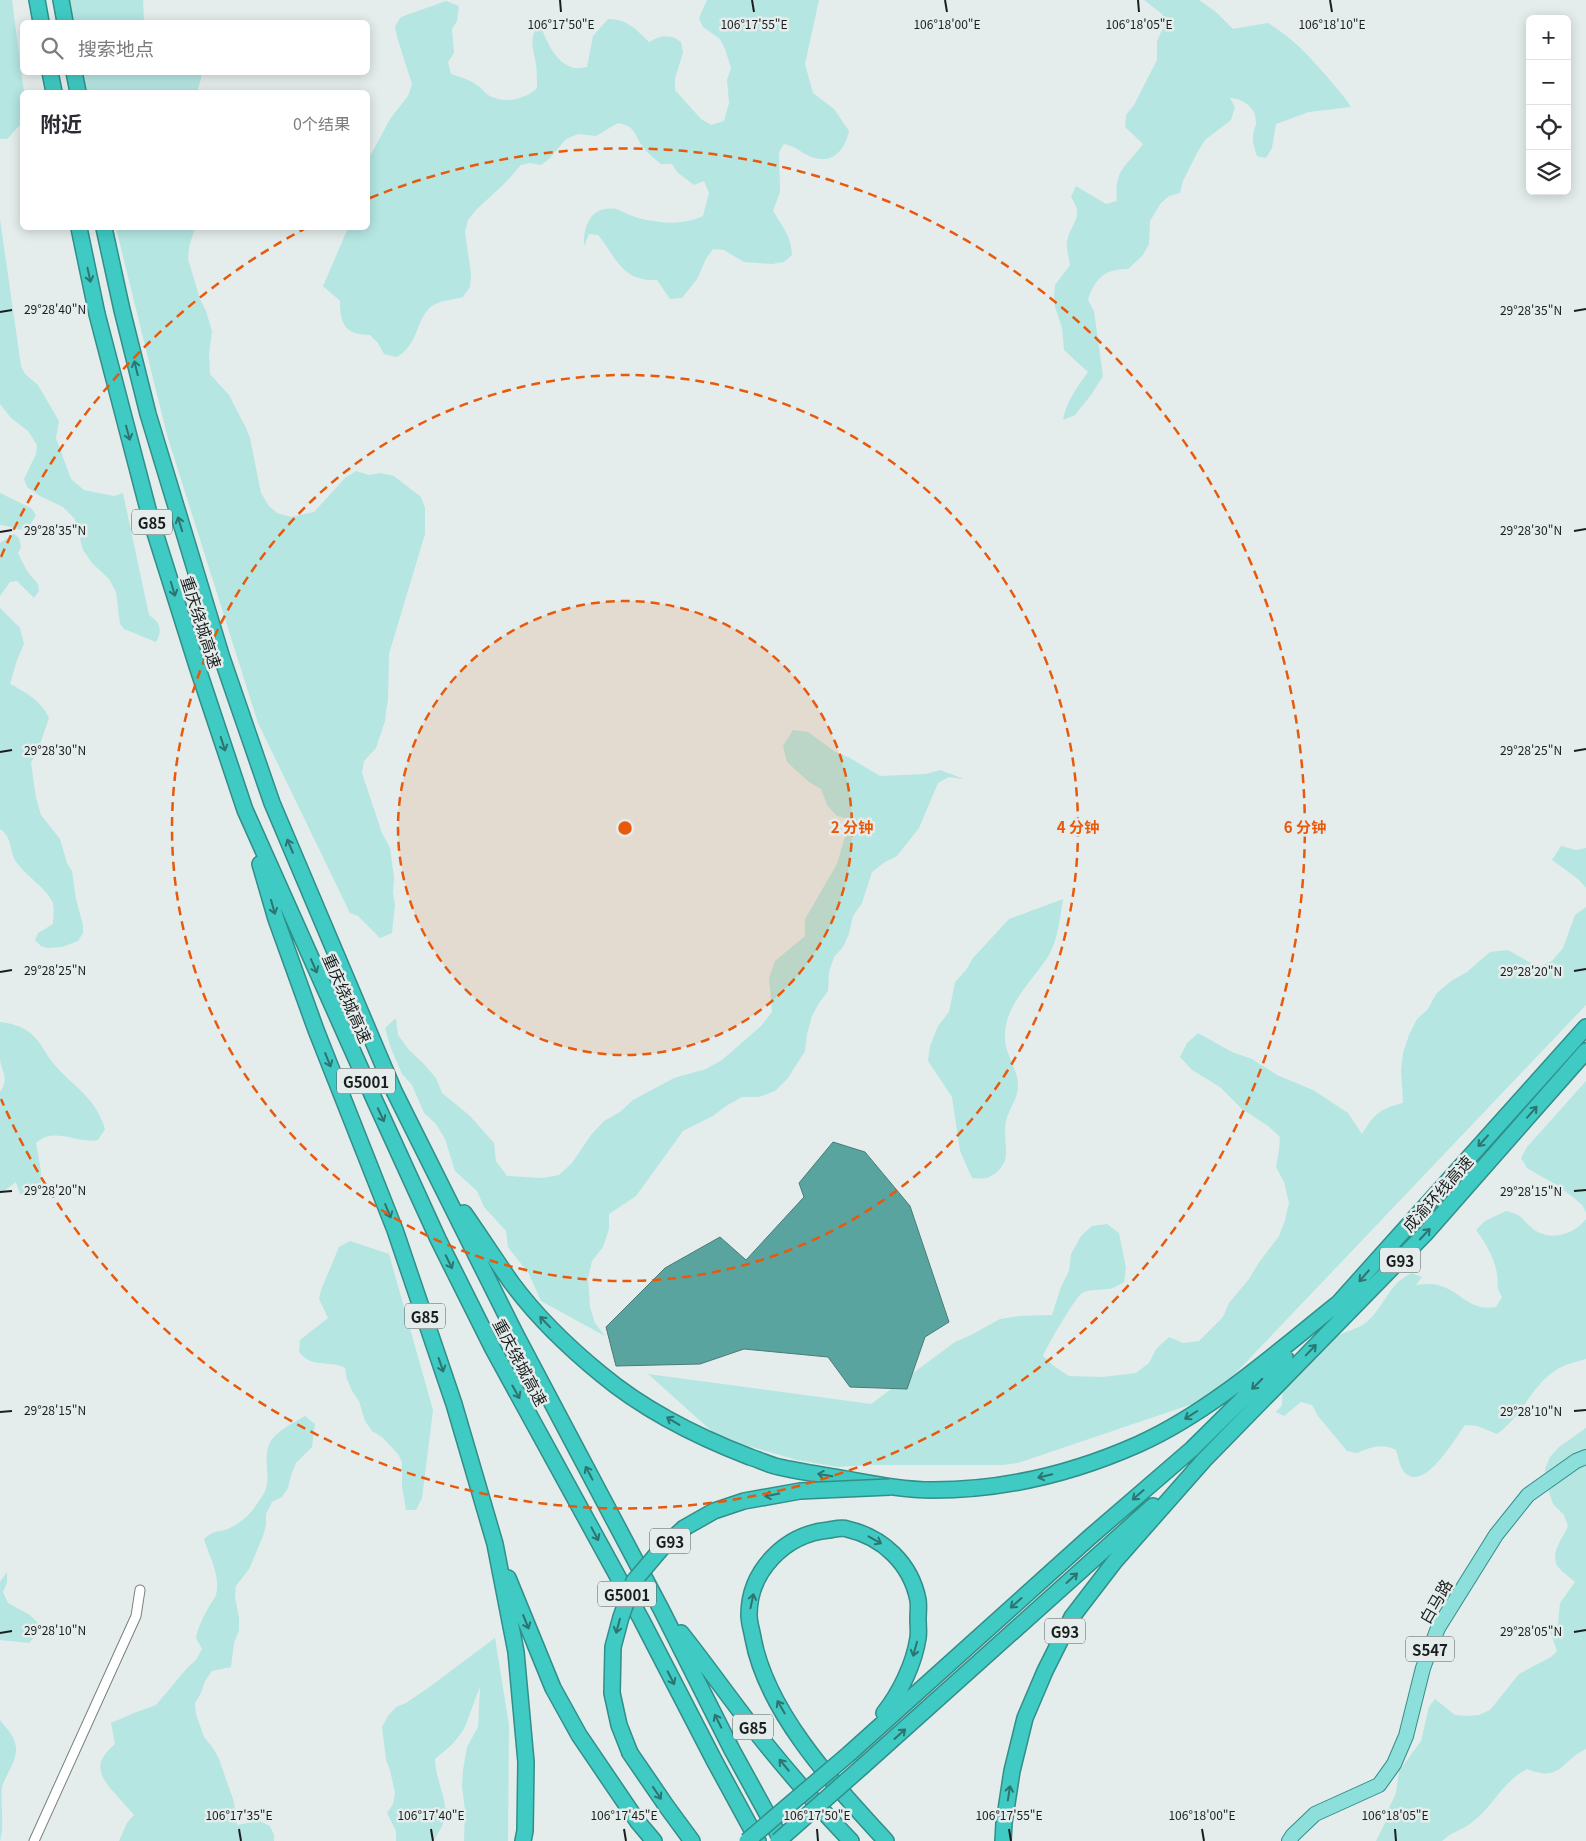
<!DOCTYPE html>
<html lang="zh">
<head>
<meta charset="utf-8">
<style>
  :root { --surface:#fff; --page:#f7f7f7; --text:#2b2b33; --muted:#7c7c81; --line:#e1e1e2 }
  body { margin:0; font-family:Georgia,"Noto Sans SC",serif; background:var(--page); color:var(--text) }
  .controls { position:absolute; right:15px; top:15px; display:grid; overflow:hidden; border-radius:8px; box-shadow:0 2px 12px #0003 }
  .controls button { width:45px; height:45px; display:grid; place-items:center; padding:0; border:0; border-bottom:1px solid var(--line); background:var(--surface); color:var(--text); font:25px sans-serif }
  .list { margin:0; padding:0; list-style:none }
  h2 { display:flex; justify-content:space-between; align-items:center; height:65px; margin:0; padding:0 20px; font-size:21px }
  h2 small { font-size:16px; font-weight:400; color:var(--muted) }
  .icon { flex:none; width:28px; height:28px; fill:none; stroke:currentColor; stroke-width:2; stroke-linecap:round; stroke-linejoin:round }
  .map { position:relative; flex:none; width:1586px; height:1841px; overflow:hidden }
  .search { position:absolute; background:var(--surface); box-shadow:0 2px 12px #0003; left:20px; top:20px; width:350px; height:55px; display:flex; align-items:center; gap:12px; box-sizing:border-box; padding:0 18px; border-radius:8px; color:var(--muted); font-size:19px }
  .panel { position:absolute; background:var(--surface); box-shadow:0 2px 12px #0003; left:20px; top:90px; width:350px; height:140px; border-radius:8px }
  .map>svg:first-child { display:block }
</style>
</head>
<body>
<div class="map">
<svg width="1586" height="1841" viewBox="0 0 1586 1841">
  <rect width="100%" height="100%" fill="#e4edec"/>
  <path fill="#b5e6e2" d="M0 0H12L24 92H22V124C16 127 13 134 7 139H0Z
    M59 0H143L144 22H62Z
    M707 0H819L805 64 813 93 834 109 849 131C844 154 829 167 805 154 795 148 796 147 784 144L779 152 780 192 773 211C783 228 791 235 792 255L784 262 772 264 744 262 724 250 713 249 706 259 697 279 682 298 670 299 657 280C650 280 643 280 636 277 619 271 610 249 598 235L589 234 584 246C583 226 591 205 616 209 621 210 626 214 630 215 639 219 652 221 661 222 675 224 690 222 703 216L709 193 704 181 694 185 677 172 672 164H661C655 159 648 154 643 147 634 135 636 126 618 123L596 136 578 134 566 139 549 159 541 165 530 163 521 165 505 183 476 210 468 220 465 232 471 274 470 287 463 297C453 300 441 300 432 306 415 319 420 343 397 357L384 354 378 343 370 335C345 335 340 324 340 301L323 286 348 228H368V160L390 119 408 96 412 84 397 37 395 26 401 17 446 1 459 6 457 21 452 29 454 53 448 62 451 74C459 77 469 79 477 85 482 88 486 95 492 97 507 104 527 98 537 88 537 80 537 72 536 64 533 46 528 39 540 23 545 39 556 65 575 68 578 69 583 67 587 67L593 36 608 19C627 19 636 29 649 42 662 35 669 34 681 42L683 53 675 78V90L701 119 711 125 724 121 729 103 727 80 731 68 725 49 720 39 703 27 699 18Z
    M1144 0H1199L1216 12 1233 29 1268 23C1294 39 1309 56 1329 79 1337 89 1345 97 1351 107L1309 112 1276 124 1272 148 1266 158 1257 156C1255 150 1252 142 1253 136 1253 132 1255 128 1256 124 1257 108 1244 99 1230 98L1235 107 1231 120 1205 140 1197 153 1183 181 1180 193 1169 196 1161 203 1150 221 1149 244 1143 255 1128 269C1105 269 1095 278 1088 300L1094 311 1103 376 1091 395 1075 415 1063 420C1066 402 1077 387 1088 372L1064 350 1062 328 1055 307 1054 297 1055 285 1070 265C1069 258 1066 248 1067 241 1071 222 1085 218 1071 197L1076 186 1106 204 1117 201C1114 169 1126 167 1143 144L1125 127 1126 115 1134 105 1157 60V41L1161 32 1167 23 1162 14Z
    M76 73H201V79L197 92H83Z
    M0 219 21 366 25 374 38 385 59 421 56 438 71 479 84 490 114 496 123 493 149 615C160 622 163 630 156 642L124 629 120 624 116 592 109 579 92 563 83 550 75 519 63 507 40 496 27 487 24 479 36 454 37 445 28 431 11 418 0 404Z
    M116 228H195L189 247 188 259 200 299 206 311 212 331 209 354 210 374 229 395 246 428 250 438 261 493 269 506 277 513 291 517 314 512 345 478 356 471 369 475 380 473 394 476 421 497 425 508V534L389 654 388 700 386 711 385 721 376 748 364 761 362 773 382 833 390 848 394 877 393 892 395 905 392 933 380 938 358 916 350 913 258 723 167 435Z
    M0 493 31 508 36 515C24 539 18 526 0 525Z
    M14 534 19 538 21 547 18 553 27 571 38 584 39 591 34 598 17 581 10 582 0 596V543Z
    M0 608 20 628 24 644 17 660 10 684C26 692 42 702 49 718L39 747 31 763 36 798 41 815 60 839 67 863 72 871 76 899 83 925V933L78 941 62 947 47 948 41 946 35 940 38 933 53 924C53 917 55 908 52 901 45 887 26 876 17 863 8 851 14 839 0 829Z
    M793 730 808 732 834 751 850 758 880 776 926 774 940 770 964 779 949 777 938 783 919 828 897 856 885 862 872 872 862 903 853 916 849 934 843 947 834 957 829 972 828 991 819 1003 812 1016 807 1034 805 1051 788 1078 775 1091 759 1097H742L726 1106 713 1116 683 1131 636 1196 609 1214V1229L603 1247 592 1261 588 1278 590 1307 595 1323 605 1336 541 1301 529 1274 508 1247 506 1231 484 1207 477 1191 455 1171 445 1139 436 1124 424 1113 412 1085 402 1074 390 1046 385 1028 396 1018 398 1035 409 1050 423 1063 436 1078 442 1093 469 1115 494 1143 496 1161 507 1176 543 1178 559 1175 572 1163 591 1135 604 1121 620 1112 633 1100 674 1078 706 1069 722 1060 761 1026 772 1012 769 978 775 961 805 936V919L837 864 850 819 837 816 827 805 821 789 809 782 787 762 783 746Z
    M1561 846 1576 850 1586 848V888L1578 879 1552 860Z
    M1063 899C1060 917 1058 939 1049 955 1033 981 1004 1004 1005 1038 1005 1055 1018 1068 1018 1085 1018 1099 1009 1109 1006 1121 1004 1131 1006 1142 1006 1152 1007 1163 998 1174 987 1178 983 1179 977 1178 972 1178L960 1151 952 1097 928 1061 930 1046 938 1026 949 1012 955 982 966 970 973 958 1009 919Z
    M1586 907V1005L1213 1397 1018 1463 1002 1465H869L838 1467 797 1460 738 1443 715 1434 648 1374 871 1404 955 1342 971 1335 1000 1319 1019 1316 1052 1315 1061 1287 1069 1271 1071 1254 1081 1236 1092 1226 1107 1224 1119 1233 1126 1268 1124 1282C1119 1285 1114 1288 1109 1289 1101 1290 1089 1289 1082 1293 1075 1298 1047 1346 1043 1356L1055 1367 1069 1376 1103 1377 1136 1373 1149 1363 1156 1349 1169 1337 1183 1343 1199 1341 1223 1317 1229 1303 1249 1279 1258 1264 1279 1236 1285 1220 1289 1203 1284 1182 1276 1167 1279 1150 1280 1137 1268 1126 1242 1109 1220 1087 1192 1070 1180 1057 1187 1043 1198 1033 1232 1052 1252 1059 1277 1075 1313 1090 1348 1113 1362 1134C1374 1114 1381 1108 1403 1103L1401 1070 1403 1053 1409 1035 1417 1019 1428 1009 1436 994 1451 981 1467 972 1490 952 1508 950 1538 967 1552 961 1563 948 1575 915Z
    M0 1022C10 1023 21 1026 29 1032 40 1040 45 1053 53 1063 74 1088 95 1096 105 1129L98 1140C75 1144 55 1126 36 1143L41 1171V1184L32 1194H20L16 1182 0 1194V1092C10 1076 1 1073 0 1058 0 1046 0 1034 0 1022Z
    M1586 1081V1213L1583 1206 1574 1198 1558 1186 1527 1168 1521 1158 1527 1147Z
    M1506 1211C1510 1212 1514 1213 1518 1215 1524 1219 1529 1227 1536 1231 1553 1241 1574 1234 1586 1219V1359C1576 1362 1565 1364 1556 1370 1531 1386 1522 1417 1497 1434L1477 1426 1465 1425C1455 1438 1424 1494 1404 1472 1400 1467 1398 1456 1396 1450 1382 1443 1371 1447 1357 1453L1347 1451 1318 1416 1312 1405 1301 1402 1284 1416 1276 1412 1282 1405 1283 1381C1298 1368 1313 1351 1330 1340 1341 1332 1358 1330 1368 1321 1386 1304 1389 1283 1412 1273L1422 1277 1416 1285C1424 1284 1433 1283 1441 1286 1463 1293 1468 1311 1496 1307L1502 1297C1495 1285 1499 1286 1497 1274 1495 1259 1485 1242 1476 1230L1485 1221Z
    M350 1241 389 1254 433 1410 422 1498 416 1510H406L402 1486V1462L398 1454 382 1437 372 1431 365 1421 359 1401 352 1391 347 1379 345 1368C328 1359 314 1370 299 1352L300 1340 328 1318 319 1299 321 1290 339 1247Z
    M305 1416 315 1424 312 1447 296 1463 291 1476 288 1488 282 1497 272 1502 266 1514V1525L263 1536 253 1560 249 1569 236 1586 235 1597 239 1618V1630L234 1643 231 1667 212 1671 205 1681 201 1693 195 1703 196 1714 204 1737 213 1748 219 1759 234 1802 237 1825 259 1821 270 1826 274 1835V1841H119L127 1823 134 1815C126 1806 118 1797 110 1788 95 1769 98 1759 115 1744L111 1723 134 1713 156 1705 188 1667 196 1660 202 1649 196 1638C198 1626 204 1616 210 1605 212 1602 214 1599 216 1595 221 1576 209 1556 204 1539 213 1531 215 1532 225 1530 236 1526 248 1517 255 1507 258 1502 263 1496 265 1491 271 1477 263 1459 269 1445 274 1432 293 1423 305 1416Z
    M1586 1428V1749C1561 1760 1562 1783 1527 1769 1503 1781 1493 1807 1471 1823 1461 1831 1453 1831 1442 1841H1376L1385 1823 1387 1812 1396 1793 1399 1771 1421 1741 1429 1707 1435 1699 1455 1715 1467 1716 1479 1715 1490 1710 1519 1674 1551 1657 1557 1651 1550 1631 1558 1624 1560 1603 1575 1582C1570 1577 1563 1573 1559 1568 1548 1555 1563 1538 1568 1526L1564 1515 1553 1504 1549 1492 1545 1469 1550 1457 1559 1447Z
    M7 1572V1583L3 1592 8 1603 30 1615 38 1623 36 1635 29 1643 0 1640V1582Z
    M495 1638 509 1725 508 1841H464L465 1810 462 1787 463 1770 467 1747 478 1727 480 1687C475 1699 471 1711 466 1724 461 1738 446 1750 435 1759 435 1779 449 1803 445 1819 443 1826 437 1834 434 1841H396V1831L387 1813 393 1804 395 1793 390 1770 386 1760 382 1727 388 1716 396 1707 406 1703 428 1688Z
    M0 1720C6 1728 13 1734 15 1743 20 1757 6 1774 2 1787 0 1805 5 1823 0 1841Z"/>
  <path fill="#5aa49f" stroke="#477c78" d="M833 1142 865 1152 910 1206 949 1322 925 1337 907 1389 850 1387 828 1357 744 1349 700 1364 616 1366 606 1327 665 1268 720 1237 746 1260 804 1197 799 1183Z"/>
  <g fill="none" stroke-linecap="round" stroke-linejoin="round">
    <g stroke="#787f7f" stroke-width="11">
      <path id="minor" d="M34 1841 136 1616 140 1590"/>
    </g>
    <g stroke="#328e89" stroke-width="16">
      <path id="primary" d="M1289 1841 1293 1835 1315 1814 1379 1785 1394 1764 1406 1736 1423 1668 1438 1628 1496 1535 1528 1495 1576 1461 1586 1457"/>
    </g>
    <g stroke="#328e89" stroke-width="18">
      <path id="motorway" d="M37 0 41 22
        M61 0 65 22
        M50 72 54 92
        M74 72 78 92
        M79 228 97 314 150 517 197 666 245 810 375 1101 438 1239 493 1349 641 1619 715 1762 758 1841
        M104 228 122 310 148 414 222 658 272 803 394 1091 516 1335 661 1609 732 1750 782 1841
        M260 864 276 919 316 1030 395 1230 454 1404 495 1544 516 1652 526 1762 525 1831 523 1841
        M464 1213C480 1236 495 1259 511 1282 536 1316 568 1347 601 1374 644 1410 698 1437 750 1457 760 1460 769 1465 779 1467 801 1472 824 1475 846 1479 874 1484 903 1490 933 1490 1003 1490 1074 1473 1139 1444 1212 1411 1278 1351 1341 1301
        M1335 1307 1586 1027
        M508 1578 553 1688 579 1735 638 1822 654 1841
        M681 1633C708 1667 733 1703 760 1737 789 1773 819 1808 851 1841
        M884 1713C900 1693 914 1664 918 1638 919 1632 918 1625 918 1619 918 1613 919 1606 918 1600 911 1564 883 1537 847 1529 842 1527 835 1529 829 1530 785 1534 749 1571 749 1615 749 1623 752 1631 753 1638 767 1714 836 1786 886 1841
        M630 1753 667 1807 692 1841
        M850 1753 1090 1537 1192 1449 1285 1357
        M863 1766 1153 1506
        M1003 1841 1004 1823 1012 1771 1025 1718 1045 1671 1072 1617 1115 1561 1204 1460 1425 1234 1586 1051"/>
    </g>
    <use href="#minor" stroke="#fff" stroke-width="9"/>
    <use href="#primary" stroke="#8cdfdb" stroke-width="14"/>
    <use href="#motorway" stroke="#3fcac3" stroke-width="15"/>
    <g stroke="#328e89" stroke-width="18" stroke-linecap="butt">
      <path id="motorway-bridge" d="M630 1753 619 1725 612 1693 613 1647 621 1617 634 1581 662 1548 684 1528 714 1511 744 1501 800 1491 890 1487
        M747 1841 850 1753
        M778 1841 863 1766"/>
    </g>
    <use href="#motorway-bridge" stroke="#3fcac3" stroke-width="15"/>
  </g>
  <defs><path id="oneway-shaft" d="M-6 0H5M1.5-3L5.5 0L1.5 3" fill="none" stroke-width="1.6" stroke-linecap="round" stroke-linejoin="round" transform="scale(1.25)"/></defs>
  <g stroke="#2d7470">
    <use href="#oneway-shaft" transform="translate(89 275) rotate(78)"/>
    <use href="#oneway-shaft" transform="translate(136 368) rotate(-104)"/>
    <use href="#oneway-shaft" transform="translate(128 433) rotate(75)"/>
    <use href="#oneway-shaft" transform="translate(180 524) rotate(-107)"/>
    <use href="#oneway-shaft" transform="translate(173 589) rotate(73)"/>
    <use href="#oneway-shaft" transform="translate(223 744) rotate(72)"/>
    <use href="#oneway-shaft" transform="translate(290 846) rotate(-113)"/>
    <use href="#oneway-shaft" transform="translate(273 907) rotate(74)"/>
    <use href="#oneway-shaft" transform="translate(314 966) rotate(66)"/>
    <use href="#oneway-shaft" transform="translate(328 1060) rotate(68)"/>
    <use href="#oneway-shaft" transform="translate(1532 1112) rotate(-49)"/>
    <use href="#oneway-shaft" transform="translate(381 1115) rotate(65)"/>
    <use href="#oneway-shaft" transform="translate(1483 1141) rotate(132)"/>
    <use href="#oneway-shaft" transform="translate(388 1211) rotate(68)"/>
    <use href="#oneway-shaft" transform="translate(1425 1234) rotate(-47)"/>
    <use href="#oneway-shaft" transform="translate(449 1262) rotate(64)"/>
    <use href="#oneway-shaft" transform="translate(1364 1276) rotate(131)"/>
    <use href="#oneway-shaft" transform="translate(545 1322) rotate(-134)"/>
    <use href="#oneway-shaft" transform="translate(1311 1350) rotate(-46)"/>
    <use href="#oneway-shaft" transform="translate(441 1365) rotate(71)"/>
    <use href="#oneway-shaft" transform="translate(1257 1384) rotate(135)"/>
    <use href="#oneway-shaft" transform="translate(516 1392) rotate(61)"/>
    <use href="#oneway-shaft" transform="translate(1191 1415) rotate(148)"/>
    <use href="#oneway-shaft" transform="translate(673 1421) rotate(-149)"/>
    <use href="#oneway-shaft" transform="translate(589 1473) rotate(-118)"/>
    <use href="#oneway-shaft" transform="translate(825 1475) rotate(-170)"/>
    <use href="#oneway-shaft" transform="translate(1045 1476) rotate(166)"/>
    <use href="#oneway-shaft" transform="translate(772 1495) rotate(169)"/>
    <use href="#oneway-shaft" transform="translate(1138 1495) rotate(139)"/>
    <use href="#oneway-shaft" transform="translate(595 1534) rotate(62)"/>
    <use href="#oneway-shaft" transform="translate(875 1540) rotate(29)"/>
    <use href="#oneway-shaft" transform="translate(1072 1578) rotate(-42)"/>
    <use href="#oneway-shaft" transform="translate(752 1601) rotate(-78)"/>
    <use href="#oneway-shaft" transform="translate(1016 1603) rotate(138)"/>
    <use href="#oneway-shaft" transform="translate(526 1622) rotate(68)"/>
    <use href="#oneway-shaft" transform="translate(618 1626) rotate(105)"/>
    <use href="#oneway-shaft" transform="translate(915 1649) rotate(106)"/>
    <use href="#oneway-shaft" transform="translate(671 1678) rotate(63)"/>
    <use href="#oneway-shaft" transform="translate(781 1707) rotate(-120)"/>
    <use href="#oneway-shaft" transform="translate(718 1721) rotate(-117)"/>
    <use href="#oneway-shaft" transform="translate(900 1734) rotate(-42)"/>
    <use href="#oneway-shaft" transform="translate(784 1765) rotate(-130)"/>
    <use href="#oneway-shaft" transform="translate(657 1793) rotate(56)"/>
    <use href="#oneway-shaft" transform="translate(1009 1793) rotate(-81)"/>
  </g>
  <path fill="none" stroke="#1b1e1e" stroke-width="2" d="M560 0 561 12M752 0 754 12M945 0 947 12M1138 0 1139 12M1330 0 1332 12M1574 311 1586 309M0 312 12 310M1574 531 1586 529M0 532 12 530M1574 751 1586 749M0 752 12 750M1574 971 1586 969M0 972 12 970M1574 1191 1586 1190M0 1192 12 1191M1574 1411 1586 1410M0 1412 12 1411M1574 1632 1586 1630M0 1633 12 1631M239 1829 241 1841M431 1829 433 1841M624 1829 626 1841M817 1829 818 1841M1009 1829 1011 1841M1202 1829 1204 1841M1395 1829 1396 1841"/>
  <circle cx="625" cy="828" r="227" fill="#e8590c" fill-opacity=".12"/>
  <g fill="none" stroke="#e8590c" stroke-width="2.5" stroke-dasharray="9 6">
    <circle cx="625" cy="828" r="227"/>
    <circle cx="625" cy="828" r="453"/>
    <path d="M1 557A680 680 0 0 1 306 228M370 198A680 680 0 1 1 1 1099"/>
  </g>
  <g text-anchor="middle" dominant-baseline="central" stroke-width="5" stroke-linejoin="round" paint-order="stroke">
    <g fill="#e4edec" stroke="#575c5c" stroke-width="1">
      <rect x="132" y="509.5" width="40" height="25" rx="4"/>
      <rect x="337" y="1068.5" width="58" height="25" rx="4"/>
      <rect x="1380" y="1247.5" width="40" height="25" rx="4"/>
      <rect x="405" y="1303.5" width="40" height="25" rx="4"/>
      <rect x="650" y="1528.5" width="40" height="25" rx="4"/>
      <rect x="598" y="1581.5" width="58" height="25" rx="4"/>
      <rect x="1045" y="1618.5" width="40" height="25" rx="4"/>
      <rect x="1406" y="1636.5" width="48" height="25" rx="4"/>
      <rect x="733" y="1714.5" width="40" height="25" rx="4"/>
    </g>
    <g font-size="15" font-weight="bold" fill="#1b1e1e">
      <text x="152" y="522">G85</text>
      <text x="366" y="1081">G5001</text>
      <text x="1400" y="1260">G93</text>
      <text x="425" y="1316">G85</text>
      <text x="670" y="1541">G93</text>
      <text x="627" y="1594">G5001</text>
      <text x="1065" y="1631">G93</text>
      <text x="1430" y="1649">S547</text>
      <text x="753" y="1727">G85</text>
    </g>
    <g font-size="16" fill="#1b1e1e" stroke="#e4edec">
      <text transform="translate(202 622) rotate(72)">重庆绕城高速</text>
      <text transform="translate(348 998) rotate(66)">重庆绕城高速</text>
      <text transform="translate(1437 1193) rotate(-48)">成渝环线高速</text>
      <text transform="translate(521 1362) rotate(62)">重庆绕城高速</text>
      <text transform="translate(1435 1601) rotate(-60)">白马路</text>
    </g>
  </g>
  <g font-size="12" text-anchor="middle" fill="#1b1e1e" stroke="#e4edec" stroke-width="5" stroke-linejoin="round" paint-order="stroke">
    <text x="561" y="29">106°17'50"E</text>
    <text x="754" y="29">106°17'55"E</text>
    <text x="947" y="29">106°18'00"E</text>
    <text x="1139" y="29">106°18'05"E</text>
    <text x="1332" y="29">106°18'10"E</text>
    <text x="55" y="314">29°28'40"N</text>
    <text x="1531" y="315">29°28'35"N</text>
    <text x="55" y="535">29°28'35"N</text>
    <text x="1531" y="535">29°28'30"N</text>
    <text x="55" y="755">29°28'30"N</text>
    <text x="1531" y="755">29°28'25"N</text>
    <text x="55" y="975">29°28'25"N</text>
    <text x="1531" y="976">29°28'20"N</text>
    <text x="55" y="1195">29°28'20"N</text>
    <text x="1531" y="1196">29°28'15"N</text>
    <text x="55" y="1415">29°28'15"N</text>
    <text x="1531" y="1416">29°28'10"N</text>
    <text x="55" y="1635">29°28'10"N</text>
    <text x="1531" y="1636">29°28'05"N</text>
    <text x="239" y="1820">106°17'35"E</text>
    <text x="431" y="1820">106°17'40"E</text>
    <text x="624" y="1820">106°17'45"E</text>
    <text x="817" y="1820">106°17'50"E</text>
    <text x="1009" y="1820">106°17'55"E</text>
    <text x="1202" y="1820">106°18'00"E</text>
    <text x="1395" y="1820">106°18'05"E</text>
  </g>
  <circle cx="625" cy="828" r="8" fill="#e8590c" stroke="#e4edec" stroke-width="2.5"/>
  <g font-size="15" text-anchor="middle" font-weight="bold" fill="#e8590c" stroke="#e4edec" stroke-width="5" stroke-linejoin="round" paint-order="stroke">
    <text x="852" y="833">2 分钟</text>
    <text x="1078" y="833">4 分钟</text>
    <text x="1305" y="833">6 分钟</text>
  </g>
</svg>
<div class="controls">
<button>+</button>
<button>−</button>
<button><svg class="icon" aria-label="locate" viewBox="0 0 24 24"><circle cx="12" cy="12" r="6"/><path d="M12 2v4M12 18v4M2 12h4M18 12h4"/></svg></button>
<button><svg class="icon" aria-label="layers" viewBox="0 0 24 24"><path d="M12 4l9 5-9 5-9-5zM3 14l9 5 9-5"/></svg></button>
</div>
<div class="search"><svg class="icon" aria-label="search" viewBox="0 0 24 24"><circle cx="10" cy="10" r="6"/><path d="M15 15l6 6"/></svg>搜索地点</div>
<section class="panel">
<h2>附近<small>0个结果</small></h2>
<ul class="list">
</ul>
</section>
</div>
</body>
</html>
